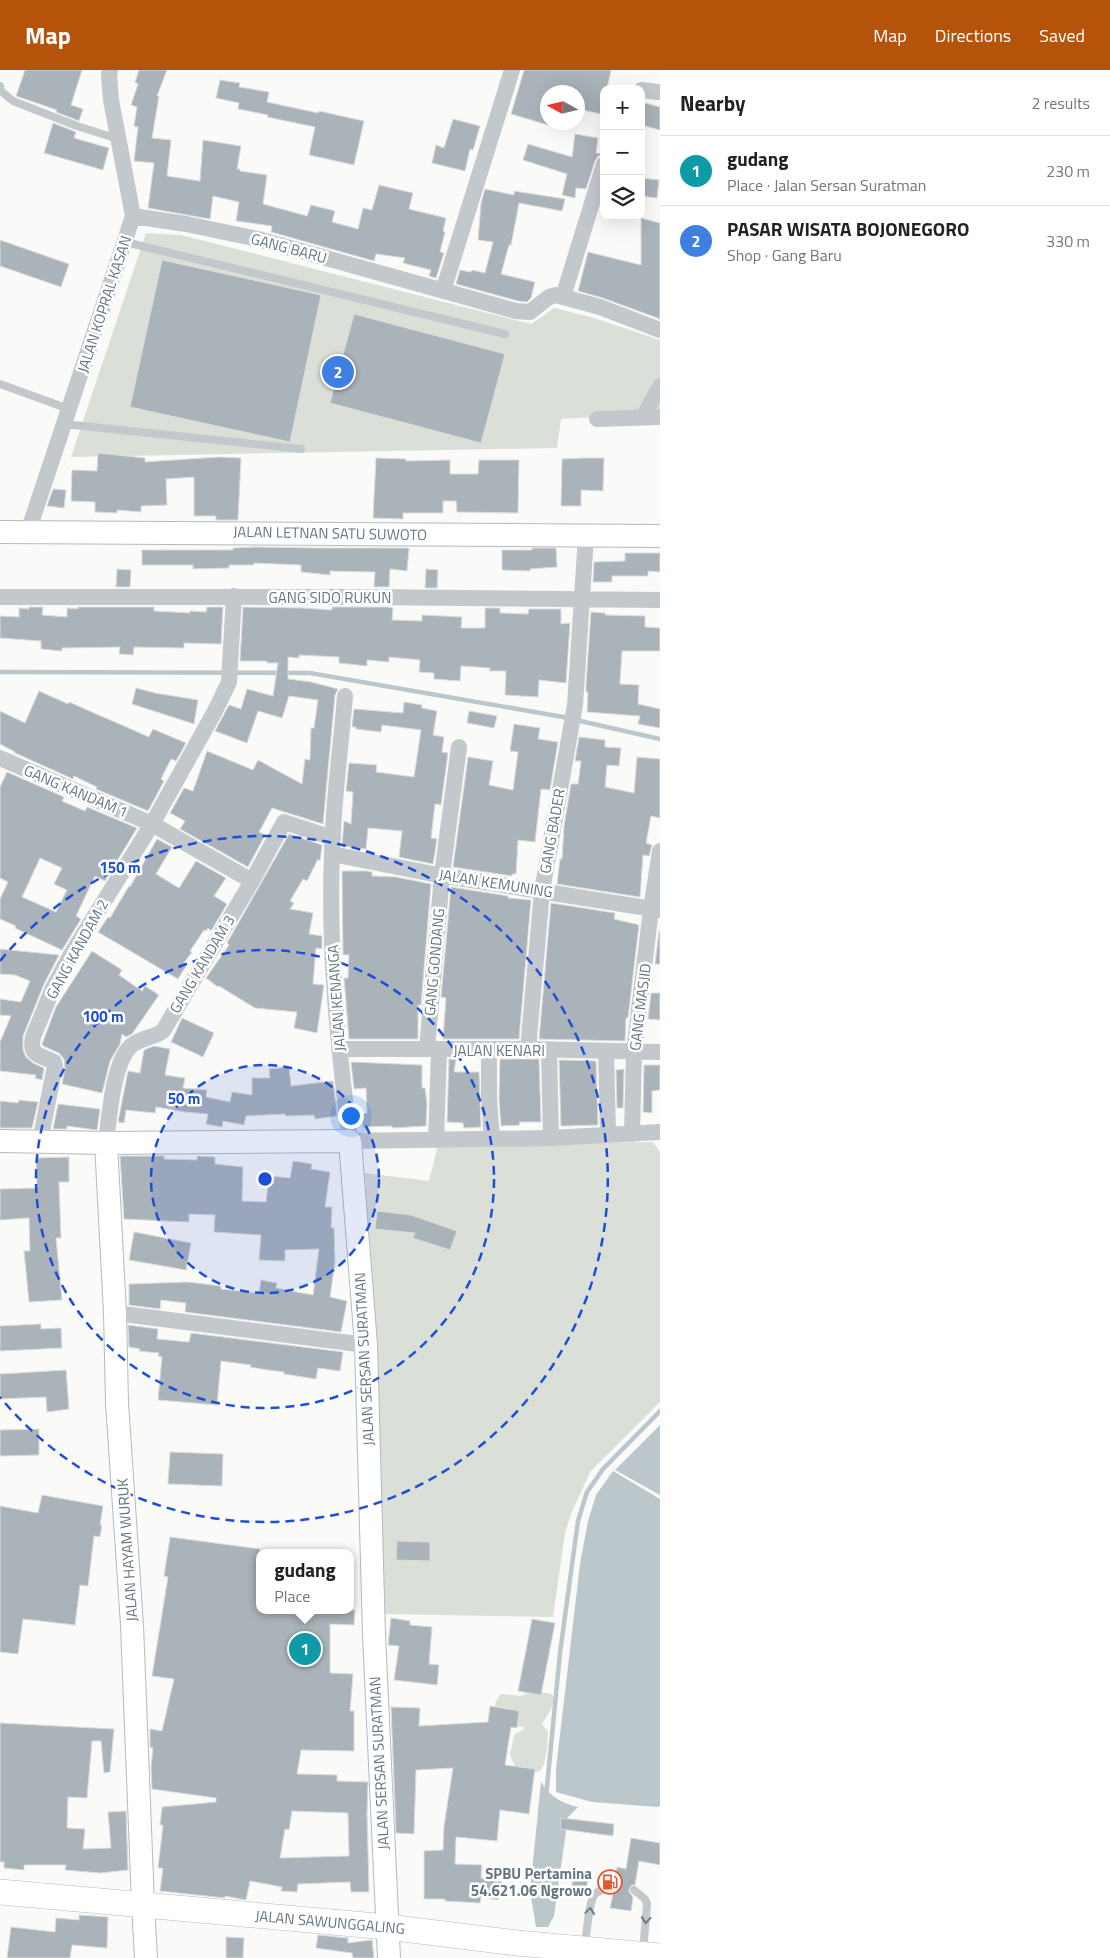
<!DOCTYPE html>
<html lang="en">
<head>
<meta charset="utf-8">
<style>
  :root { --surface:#fff; --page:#f6f6f6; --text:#222; --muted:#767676; --line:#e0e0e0; --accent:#b45309 }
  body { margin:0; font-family:"Titillium Web",sans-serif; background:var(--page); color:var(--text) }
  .controls { position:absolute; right:15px; top:15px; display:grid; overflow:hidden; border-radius:10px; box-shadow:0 5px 20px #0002 }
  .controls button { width:45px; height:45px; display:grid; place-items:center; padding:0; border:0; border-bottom:1px solid var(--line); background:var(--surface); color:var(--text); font:25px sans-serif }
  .compass { position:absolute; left:540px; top:15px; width:45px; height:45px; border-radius:50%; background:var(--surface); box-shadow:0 5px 20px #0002; rotate:278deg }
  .you { position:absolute; left:350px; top:1045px; width:18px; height:18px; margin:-12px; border:4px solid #fff; border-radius:50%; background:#1a73e8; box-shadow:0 0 0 8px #1a73e833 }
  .badge { display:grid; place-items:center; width:32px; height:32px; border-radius:50%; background:var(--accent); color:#fff; font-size:16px; font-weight:700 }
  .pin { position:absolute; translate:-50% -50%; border:2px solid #fff; box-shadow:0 1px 5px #0006 }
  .popup { position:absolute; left:256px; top:1479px; width:98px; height:65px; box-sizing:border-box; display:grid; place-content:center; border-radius:10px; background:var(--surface); filter:drop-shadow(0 1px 4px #0005); font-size:16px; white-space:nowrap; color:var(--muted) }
  .popup b { font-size:19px; color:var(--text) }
  .popup::after { content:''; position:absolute; left:50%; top:100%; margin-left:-10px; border:10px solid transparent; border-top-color:var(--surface) }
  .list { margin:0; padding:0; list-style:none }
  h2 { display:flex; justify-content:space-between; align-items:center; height:65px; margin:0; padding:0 20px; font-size:21px }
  h2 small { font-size:16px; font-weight:400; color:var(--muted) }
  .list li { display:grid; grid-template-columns:32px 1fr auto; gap:15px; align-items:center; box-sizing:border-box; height:70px; padding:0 20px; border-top:1px solid var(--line) }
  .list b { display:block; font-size:19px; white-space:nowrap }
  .list p { margin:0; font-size:16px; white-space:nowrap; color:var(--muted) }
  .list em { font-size:16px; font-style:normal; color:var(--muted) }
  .icon { flex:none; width:28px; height:28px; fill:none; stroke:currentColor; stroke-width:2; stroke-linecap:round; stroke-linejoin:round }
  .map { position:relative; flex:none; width:660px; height:1888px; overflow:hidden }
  header { display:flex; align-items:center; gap:30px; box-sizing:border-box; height:70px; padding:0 25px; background:var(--accent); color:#fff }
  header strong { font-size:24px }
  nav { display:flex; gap:28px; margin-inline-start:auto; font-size:18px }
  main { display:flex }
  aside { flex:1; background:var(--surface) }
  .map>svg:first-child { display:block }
</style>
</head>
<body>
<header>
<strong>Map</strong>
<nav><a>Map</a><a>Directions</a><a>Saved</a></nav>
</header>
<main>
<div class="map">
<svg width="660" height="1888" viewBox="0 0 660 1888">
  <rect width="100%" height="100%" fill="#fafaf8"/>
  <path fill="#dadfd7" d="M146 163 181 165 531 254 554 238 594 248 660 270V343L561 349 557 378 71 387Z
    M653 1072 660 1082V1332L590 1402 571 1444 565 1463 553 1547 383 1544 374 1275 365 1103 429 1111 438 1075Z
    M533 1621 552 1624 554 1629 551 1639 542 1654 548 1662 547 1678 544 1694 540 1701 530 1704 517 1701 510 1685 514 1665 525 1658 498 1650C494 1640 493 1632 501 1624L521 1626Z"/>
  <path fill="#bbc7cb" d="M660 1355V1425L615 1400Z
    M613 1401 660 1429V1736L658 1737 592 1732 556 1722V1699L580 1494 588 1451 596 1425Z
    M541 1712C551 1727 561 1733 578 1737L568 1747 554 1846 548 1857H536L530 1821Z"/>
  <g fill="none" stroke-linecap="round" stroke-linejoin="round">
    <path stroke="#bbc7cb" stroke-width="4.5" d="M0 602 310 603 569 648
      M576 650 660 669
      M546 1727 560 1583 578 1451 587 1422 603 1399 660 1341"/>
  </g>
  <path fill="#aab3b9" stroke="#dcdcda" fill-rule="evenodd" d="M25 0H82L71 35 83 39 79 51 56 42 57 40 16 26Z
    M139 0H167L157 26H159L152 68 171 70 167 106 200 111 203 70 241 76 237 99H240V101L267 105 263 134 307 146 311 135 335 141 332 152 358 159 363 138 372 140 379 115 413 123 409 139 446 148 443 161 445 162 440 182 444 183 436 208 429 206 431 200 403 193 405 188 376 184 374 191 271 162 272 156 236 151 239 132 213 126 210 149 148 138 154 93 134 91 138 57 134 56 137 37 131 35 138 14 135 12Z
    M524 0H611L607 19H604L601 44 578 39V22H548V55L511 44Z
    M220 10 240 13 239 17 269 22 267 32 318 43 319 41 364 51 354 95 309 85 315 57 267 47 268 45 238 39 239 33 216 28Z
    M641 32 660 37V60L641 55Z
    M453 49 480 56 473 80 470 79 465 101 432 93 436 75 444 78Z
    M53 53 76 62 74 68 109 78 103 100 44 83Z
    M575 64 598 68 596 83 604 84 598 86 595 91 586 119 576 118 575 128 562 125 567 104 523 90 528 74 572 87Z
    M641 108 659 110 657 128 641 126Z
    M485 119 514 125V121L565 129 562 141 519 133 511 175H509L501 204 535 212 531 228 527 232 518 231 456 214 460 200 471 202 472 200 485 203 493 172 478 170 481 133Z
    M641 148 660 153V249L603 228 578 221 588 182 641 195Z
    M0 170 69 194 61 217 0 196Z
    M162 190 321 225 290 372 130 337Z
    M354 244 505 284 481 373 330 333Z
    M98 383 145 388V392L219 387 241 388 238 450H216V446H194V407L166 409 167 435 141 436V442L117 440V443L95 442V432L71 431 72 400 97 401Z
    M376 388 406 389V391L450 390V404H478L479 390H519L518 443 457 442 456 431H443V443H403V449L373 448Z
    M584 388H604L603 421 581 420V436H561L562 389Z
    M53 419 66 420 64 438 47 436Z
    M256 477 315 478H409L407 501 390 499 389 517H374L375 502 330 501V505L301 502V495L254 493V495H229V498L193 499V495H142V480H233V478Z
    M532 478H556L557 497 530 499V501L502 500V480H532Z
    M625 483H660V502L648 501V506H612V512H593L594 492 625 491Z
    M117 499 131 500 130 517H116Z
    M426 499 438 500 437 518H425Z
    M29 537H43L42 545 67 547V538L78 539V537H154V541L190 543V541L206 542 207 537H223L221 574 184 573V578L134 577 133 585 119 584 120 577 62 578V581L41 579V571L0 568V546L19 547V538L29 539Z
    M243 537 303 538 332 540V537H388L393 538 392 550 422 551V545L462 547 461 558H485V538H500V543L528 544 529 539H561V554L570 553 566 613 539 610 538 627 505 625 506 601H489L490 598 461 596 460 611 434 609V603L419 602 420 590 389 587V592L367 590V596L339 593V587L299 585V588L288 587V609L311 612 338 619 335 625 323 754 272 738 259 762 265 765 248 797 180 759 185 751 170 743 184 718 193 721 207 681 253 700 258 690 302 714 305 689 310 690 311 658H314L318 630 289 626 282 648 258 641 247 673 215 661 229 635 241 639 247 619 273 626 278 593H267V591H240Z
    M591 542 605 543V545L645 546V557L660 558V581H622L620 611V614L639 615 638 634 660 639V658L638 654 640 646 587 642 588 622H586V614Z
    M136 618 155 623 198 630 194 654 132 634Z
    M39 621 68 634 69 632 149 667 153 659 186 673 176 691 171 689 161 709 164 711 148 741 96 719 97 717 74 706 73 709 15 683V682L0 674V641L25 653Z
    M404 632 422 635V638L437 641 433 665 444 667 442 682 448 683 441 735 435 734 431 768 437 769 433 794 399 787 402 761 368 758 366 779 342 776 344 751 351 754 353 722 346 721 349 693 377 695 376 702 414 707 421 660 382 655 381 662 356 659V657H352L354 639 403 643Z
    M469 641 497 646 494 658 467 653Z
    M514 654 540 658 538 669 558 672 550 720 541 719 535 772 518 770 516 804H512V806L453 797 468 687 493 691 489 715 513 720 518 682 510 681Z
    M579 667 605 670V677L621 678 619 696 607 695 605 717 634 723 637 687 660 689V748L651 746 646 773 652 775 649 786 643 785 640 827 557 814 560 789H562L564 756 571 714H578L581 691H575Z
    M7 702 64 727 62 731 85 741 87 737 137 758 105 811 95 806 76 846 81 849 62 880 15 858 16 856 0 849V829L8 812 0 808V717ZM40 788 62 798 54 814 67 820 56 842 22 827Z
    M289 764 322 775 320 791 318 789 307 811 303 809 290 831 294 833 290 839 313 843 309 864 322 866V879L316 878 313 914 324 915 317 963 294 958 297 942 255 938 219 916 218 917 206 908 229 875 227 873Z
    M157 769 172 777 156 804 179 818 196 791 226 808 214 826 227 834 211 861 208 858 206 861 204 860 190 881 192 882 183 894 186 896 178 909 98 862 108 847 110 848 129 816 130 817Z
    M342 801H367L372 802V806L396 807 431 814 421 935H418V969H349L344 908H348L349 885H343Z
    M451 817 508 826V828L531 830 519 969H443L446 928 441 927Z
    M551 833 615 843 614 849 639 855 628 948H626L625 971 539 969Z
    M659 861H660V894H655Z
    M0 879 59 885 44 914 23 966V980L26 987 33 993 44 998 42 1010 35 1008 36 1005 0 1001V972L11 946 0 945V929L21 932 30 911 15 905 0 904Z
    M92 881 122 900 119 905 142 921 145 916 159 925 132 964 126 967 122 964 120 974 110 991 102 1023 62 1014 65 998 64 989 59 983 43 976 42 974 56 937Z
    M651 923H660V950L648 949Z
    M182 948 214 963 203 987 171 972Z
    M154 976 170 979 165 1005 185 1008 183 1018 207 1020 206 1027 230 1032 232 1022 252 1025V1008H270L269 999 289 997 291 1016 333 1011 337 1046 315 1049 314 1045 286 1046 285 1044 246 1046 244 1055 223 1051 222 1057 206 1054 208 1044 185 1042 156 1037 155 1043 126 1040 124 1053 118 1052 128 1001 140 1003 144 980Z
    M449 989H456L454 1002H479L481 1057 464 1058 463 1053 447 1052Z
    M500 989H539L541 1052H519L520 1055 501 1056 499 1029Z
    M559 990 596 991 598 1055 561 1056Z
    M351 992 422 995V1018H425L427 1034 426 1056 392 1058V1056L363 1057 362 1044 367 1043 366 1018 354 1019Z
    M644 995H660V1020L652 1021V1043L643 1042Z
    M624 999 623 1038H617L616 1000Z
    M19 1030 38 1032 32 1058H0V1031L18 1033Z
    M58 1034 100 1039 97 1060 67 1056V1059H53Z
    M120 1086H164V1089L197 1090V1086L215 1087V1094L243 1097 242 1131 266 1132 269 1106 290 1108 293 1091 312 1094 311 1099 330 1102 325 1137H332L331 1158H334L335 1192 330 1227 347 1231 341 1262 185 1242 186 1233 161 1230 160 1239 129 1235V1214L188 1212 221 1216V1219L259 1223 261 1210 277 1213 276 1218 313 1225 319 1179 285 1180V1191L259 1190 261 1165 214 1162 215 1145 189 1144V1152L124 1149Z
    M69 1087V1112H59L61 1168H56L62 1230 29 1232 24 1181H30L29 1148 0 1150V1119L37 1118 36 1088Z
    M377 1141 411 1145 457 1161 450 1180 413 1168 415 1163 375 1159Z
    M134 1162 191 1173 186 1200 129 1190Z
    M41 1254V1259L61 1258 62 1278 0 1281V1256Z
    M128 1255 158 1259 157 1269 189 1272 191 1263 343 1282 340 1301 318 1298 316 1309 284 1304V1302L268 1300 250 1297 251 1295 221 1291 217 1335 158 1330 162 1287 158 1286 159 1283 139 1281 140 1279 129 1277Z
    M66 1300 69 1339 47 1342 46 1327 0 1329V1304Z
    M39 1359V1385L0 1386V1360Z
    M170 1382 223 1384 222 1416 168 1414Z
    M42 1425 103 1436 100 1455H102L100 1467 94 1466 88 1516 80 1515 75 1555 23 1549 18 1584 0 1582V1436L38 1443Z
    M170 1467 260 1479V1540H355L354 1555 330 1554V1603L353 1604 350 1641H354V1681L301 1680 297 1704 337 1705V1711L368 1712 367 1743 369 1822H351L350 1812 298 1814 297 1822 281 1821 282 1817 250 1811 246 1830 225 1826V1828L160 1821 163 1798H158L163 1755H160L162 1737 216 1732V1728L152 1719 151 1697 153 1678 150 1677V1659L162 1661 174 1609 152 1606 168 1507 164 1506ZM292 1741 348 1743 349 1786 280 1788 285 1759 289 1760Z
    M397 1471 430 1472V1491L396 1490Z
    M391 1548 410 1551V1555L432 1557 429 1594 439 1595 437 1615 394 1610 399 1576 388 1575Z
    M532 1549 555 1553 541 1625 518 1621Z
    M490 1636 519 1641 517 1658 511 1657 505 1695 535 1699 529 1744 500 1740 497 1771 456 1767 455 1794 482 1795 481 1808 502 1812 498 1830 481 1827 480 1833 445 1831V1829H424V1781L443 1780 444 1756 453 1698 416 1700 414 1764 396 1763 391 1637 420 1638 419 1656 488 1652Z
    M0 1653 114 1659 110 1702 104 1703 101 1671H92L87 1728 68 1727 67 1758 85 1759 83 1779 111 1778 108 1742 126 1741 128 1800 100 1803 65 1800 66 1795H24V1800L4 1798V1792H0Z
    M561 1748 614 1754 613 1766 560 1759Z
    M631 1768 660 1773V1795L639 1791 635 1815H632L629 1819V1822L633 1827 631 1841 610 1838 613 1823 619 1819V1814L615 1812 617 1797 626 1799Z
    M573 1806 588 1809 585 1825 571 1824Z
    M79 1845 108 1847 107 1878 72 1875 70 1888H7L11 1857 55 1862 56 1848 79 1850Z
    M318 1865 348 1868V1873L372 1870 374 1888H353L352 1883 316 1878Z
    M226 1867 244 1868 243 1888H226Z"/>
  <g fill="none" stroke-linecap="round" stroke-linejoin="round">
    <g stroke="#b3babf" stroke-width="24">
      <path id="secondary" d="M0 462 660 466
        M0 1071 106 1073 350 1071 366 1275 374 1565 389 1888
        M106 1073 115 1243 117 1333 132 1555 143 1835 146 1888"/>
    </g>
    <g stroke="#b5babe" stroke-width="26">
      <path id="primary" d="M0 1822 387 1857 517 1873 660 1886"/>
    </g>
    <path stroke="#c3c8cc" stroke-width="8" d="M0 16 1 21 13 31 77 56 118 69
      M125 172 505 264
      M0 314 69 339
      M64 354 301 379
      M634 1820 645 1829 647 1834 643 1882
      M585 1875C587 1864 588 1832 595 1824 600 1819 608 1818 614 1817"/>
    <path stroke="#c3c8cc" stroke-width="16" d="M641 20 658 22
      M133 146 186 154 258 169 516 241 530 242 549 227 556 225 600 237 660 260
      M443 221 512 0
      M563 227 604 94
      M643 347 660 316
      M597 349 660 347
      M28 462 133 146 111 30 109 5 110 0
      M0 527H372L660 530
      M345 626C341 678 333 731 332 784 328 880 338 975 350 1071L551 1068 660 1062
      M0 688 152 754 252 811
      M332 784 433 804 660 840
      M339 979H528L660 982
      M427 979 442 805 459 677
      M489 979V1029L492 1069
      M528 979 542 821 575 635 586 466
      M549 980 551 1068
      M606 981 608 1064
      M632 1064 634 982 651 839 660 781
      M436 1070 439 980
      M40 1071 55 996 54 992C41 984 29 988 33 967L53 918 70 886 152 754 214 643 229 612 234 526
      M106 1073C109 1048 113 992 131 976 140 968 153 968 163 961L252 811 284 752 333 768
      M115 1243 366 1275"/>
    <use href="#secondary" stroke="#fff" stroke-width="22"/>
    <use href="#primary" stroke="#fff" stroke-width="25"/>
  </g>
  <defs><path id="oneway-chevron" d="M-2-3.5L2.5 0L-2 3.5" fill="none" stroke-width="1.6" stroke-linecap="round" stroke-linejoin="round" transform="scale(1.25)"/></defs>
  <g stroke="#6a7a87">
    <use href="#oneway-chevron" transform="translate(590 1841) rotate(-82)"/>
    <use href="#oneway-chevron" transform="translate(646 1850) rotate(95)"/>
  </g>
  <circle cx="265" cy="1109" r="114" fill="#1d4ed8" fill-opacity=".12"/>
  <g fill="none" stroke="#1d4ed8" stroke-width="2.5" stroke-dasharray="9 6">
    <circle cx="265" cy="1109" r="114"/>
    <circle cx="265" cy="1109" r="229"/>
    <path d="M0 891A343 343 0 1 1 0 1327"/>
  </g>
  <defs>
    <g id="fuel-ring" transform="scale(1.25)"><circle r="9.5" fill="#fff" stroke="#e4572e" stroke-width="1.5"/><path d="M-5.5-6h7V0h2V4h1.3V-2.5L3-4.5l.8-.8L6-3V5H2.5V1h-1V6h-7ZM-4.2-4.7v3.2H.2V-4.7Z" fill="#e4572e"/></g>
  </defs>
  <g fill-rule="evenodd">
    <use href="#fuel-ring" x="610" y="1812"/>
  </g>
  <g text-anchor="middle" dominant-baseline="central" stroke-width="5" stroke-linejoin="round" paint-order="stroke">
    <g font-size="15" fill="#657683" stroke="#fff">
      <text transform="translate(289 178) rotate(15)">GANG BARU</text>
      <text transform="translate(104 234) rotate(-72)">JALAN KOPRAL KASAN</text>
      <text transform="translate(330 463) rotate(1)">JALAN LETNAN SATU SUWOTO</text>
      <text x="330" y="527">GANG SIDO RUKUN</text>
      <text transform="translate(76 721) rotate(23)">GANG KANDAM 1</text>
      <text transform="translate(552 761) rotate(-80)">GANG BADER</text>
      <text transform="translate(496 813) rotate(9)">JALAN KEMUNING</text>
      <text transform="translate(77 879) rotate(-61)">GANG KANDAM 2</text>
      <text transform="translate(434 892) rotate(-85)">GANG GONDANG</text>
      <text transform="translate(202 894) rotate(-59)">GANG KANDAM 3</text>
      <text transform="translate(336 928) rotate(-94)">JALAN KENANGA</text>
      <text transform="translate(640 937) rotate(-83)">GANG MASJID</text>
      <text x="499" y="980">JALAN KENARI</text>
      <text transform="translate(364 1289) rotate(-93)">JALAN SERSAN SURATMAN</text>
      <text transform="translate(127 1480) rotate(-94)">JALAN HAYAM WURUK</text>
      <text transform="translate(379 1693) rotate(-93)">JALAN SERSAN SURATMAN</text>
      <text transform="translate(330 1852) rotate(5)">JALAN SAWUNGGALING</text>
    </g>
    <g font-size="15" font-weight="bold" fill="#657683" stroke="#fff" text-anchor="end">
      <text x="592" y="1803">SPBU Pertamina<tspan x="592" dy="17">54.621.06 Ngrowo</tspan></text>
    </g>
  </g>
  <circle cx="265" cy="1109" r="8" fill="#1d4ed8" stroke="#fff" stroke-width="2.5"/>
  <g font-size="15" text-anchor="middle" font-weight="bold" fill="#1d4ed8" stroke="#fff" stroke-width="5" stroke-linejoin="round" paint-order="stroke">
    <text x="120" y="803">150 m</text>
    <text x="103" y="952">100 m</text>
    <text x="184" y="1034">50 m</text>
  </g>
</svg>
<div class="controls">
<button>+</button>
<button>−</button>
<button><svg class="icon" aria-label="layers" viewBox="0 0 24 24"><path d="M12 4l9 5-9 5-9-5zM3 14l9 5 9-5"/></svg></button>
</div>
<svg class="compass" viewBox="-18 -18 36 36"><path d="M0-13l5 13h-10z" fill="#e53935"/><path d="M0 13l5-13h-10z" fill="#767676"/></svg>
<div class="you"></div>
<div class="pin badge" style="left:305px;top:1579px;background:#0f9aa8">1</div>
<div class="popup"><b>gudang</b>Place</div>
<div class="pin badge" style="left:338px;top:302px;background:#3f7fe0">2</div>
</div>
<aside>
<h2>Nearby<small>2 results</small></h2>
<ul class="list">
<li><span class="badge" style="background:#0f9aa8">1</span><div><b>gudang</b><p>Place · Jalan Sersan Suratman</p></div><em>230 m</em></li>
<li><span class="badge" style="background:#3f7fe0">2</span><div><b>PASAR WISATA BOJONEGORO</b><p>Shop · Gang Baru</p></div><em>330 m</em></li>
</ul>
</aside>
</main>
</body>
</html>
